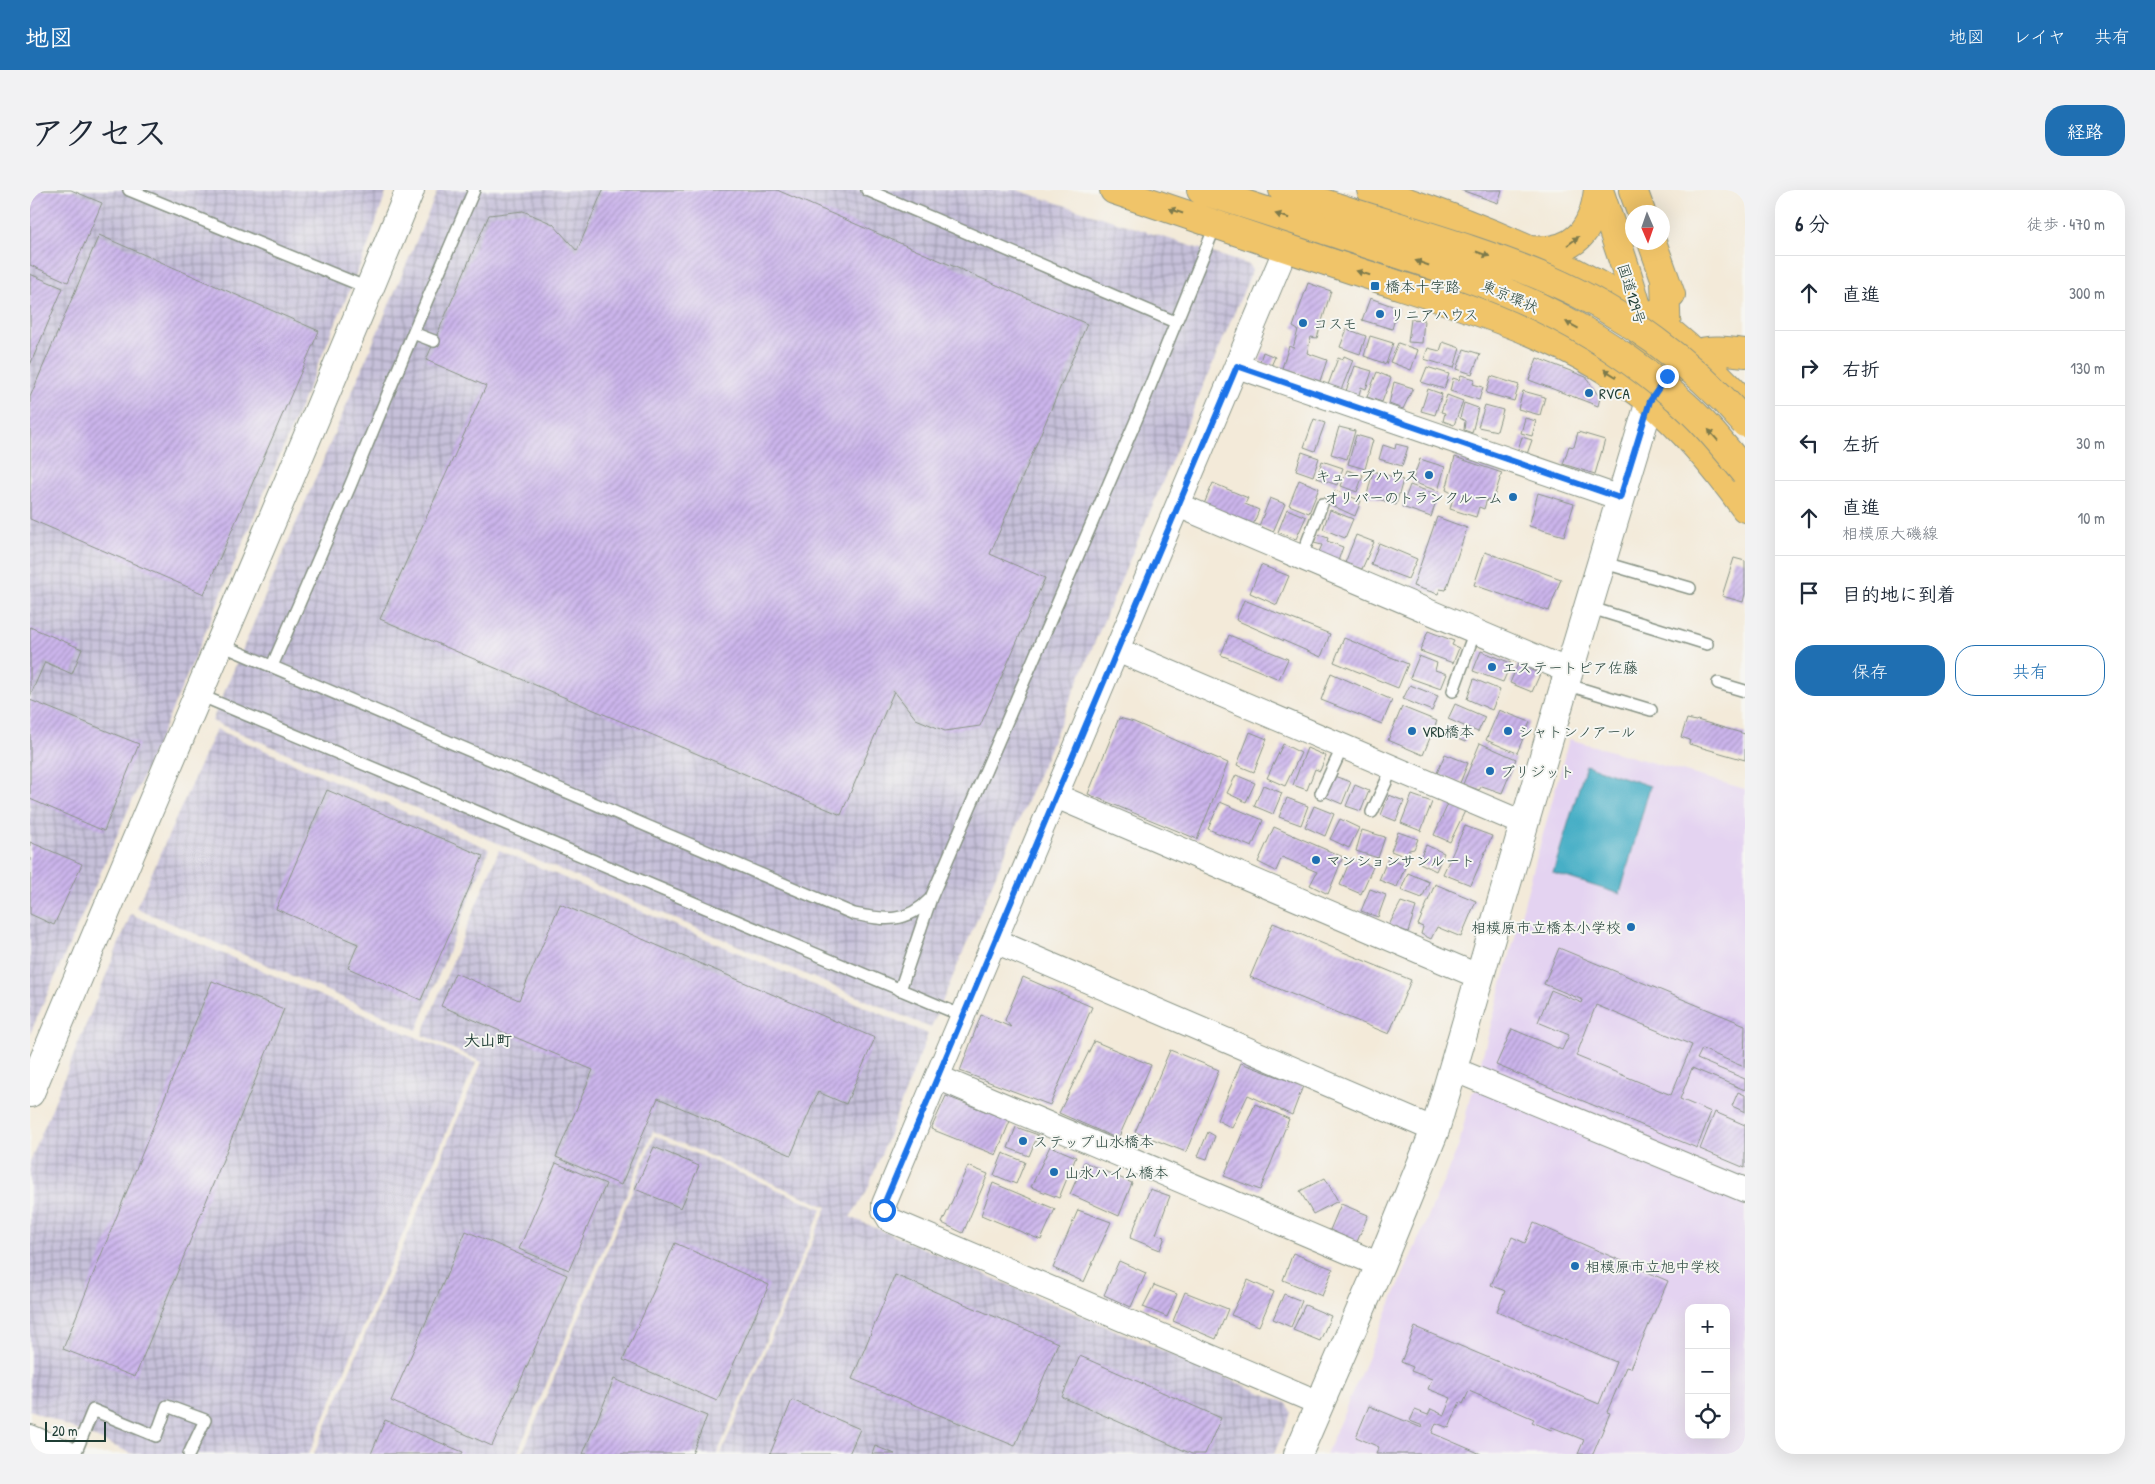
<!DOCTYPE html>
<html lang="ja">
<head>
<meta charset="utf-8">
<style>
  :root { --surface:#fff; --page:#f2f2f3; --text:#1f2937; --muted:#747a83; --line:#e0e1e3; --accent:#1f6fb2 }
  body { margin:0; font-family:"Patrick Hand","Klee One",sans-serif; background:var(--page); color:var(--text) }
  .controls { position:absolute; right:15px; bottom:15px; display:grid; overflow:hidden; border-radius:10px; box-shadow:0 5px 20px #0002 }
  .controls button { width:45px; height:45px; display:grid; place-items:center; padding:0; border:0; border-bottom:1px solid var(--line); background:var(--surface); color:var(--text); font:25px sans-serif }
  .compass { position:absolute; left:1595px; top:15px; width:45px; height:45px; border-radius:50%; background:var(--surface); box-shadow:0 5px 20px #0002; rotate:178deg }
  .scale { position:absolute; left:15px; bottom:12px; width:61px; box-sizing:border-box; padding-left:5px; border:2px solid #1f3d34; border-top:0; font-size:14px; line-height:18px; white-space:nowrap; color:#1f3d34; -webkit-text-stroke:4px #f6f6f2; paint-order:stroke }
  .stop { position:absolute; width:15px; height:15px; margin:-11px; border:4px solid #1a73e8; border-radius:50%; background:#fff }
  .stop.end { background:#1a73e8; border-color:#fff; box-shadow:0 1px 5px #0008 }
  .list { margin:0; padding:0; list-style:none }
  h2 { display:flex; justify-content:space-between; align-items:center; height:65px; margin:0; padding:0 20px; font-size:21px }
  h2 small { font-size:16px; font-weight:400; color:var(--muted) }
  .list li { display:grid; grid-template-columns:32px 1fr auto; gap:15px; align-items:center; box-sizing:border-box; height:75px; padding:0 20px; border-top:1px solid var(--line) }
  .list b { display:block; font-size:19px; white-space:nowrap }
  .list p { margin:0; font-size:16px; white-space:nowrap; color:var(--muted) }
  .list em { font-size:16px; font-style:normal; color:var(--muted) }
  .actions { display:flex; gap:10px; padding:15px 20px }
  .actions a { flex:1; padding:11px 0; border:1px solid var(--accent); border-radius:20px; text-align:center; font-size:18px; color:var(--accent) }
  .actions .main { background:var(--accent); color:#fff }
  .icon { flex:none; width:28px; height:28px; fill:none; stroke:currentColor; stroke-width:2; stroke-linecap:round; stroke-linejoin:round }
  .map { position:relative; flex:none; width:1715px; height:1264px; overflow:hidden; border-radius:20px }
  header { display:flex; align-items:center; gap:30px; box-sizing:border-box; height:70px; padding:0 25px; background:var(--accent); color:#fff }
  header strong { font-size:24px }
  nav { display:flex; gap:28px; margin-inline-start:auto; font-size:18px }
  .intro { display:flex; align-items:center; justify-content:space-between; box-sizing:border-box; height:120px; padding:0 30px }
  h1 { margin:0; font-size:35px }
  .button { padding:12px 22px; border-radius:20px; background:var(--accent); color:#fff; font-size:18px; font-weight:700 }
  main { display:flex; gap:30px; padding:0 30px }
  aside { flex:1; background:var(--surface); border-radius:20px; box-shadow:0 5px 20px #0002 }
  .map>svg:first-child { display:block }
</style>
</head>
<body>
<header>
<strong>地図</strong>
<nav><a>地図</a><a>レイヤ</a><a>共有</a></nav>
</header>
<div class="intro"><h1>アクセス</h1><a class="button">経路</a></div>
<main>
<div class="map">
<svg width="1715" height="1264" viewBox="0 0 1715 1264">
  <defs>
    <pattern id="industrial-grid" width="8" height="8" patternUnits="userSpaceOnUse" patternTransform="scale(1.25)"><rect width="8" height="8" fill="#c6c0d9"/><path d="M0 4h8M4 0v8" fill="none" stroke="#a09db1"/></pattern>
    <pattern id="building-hatch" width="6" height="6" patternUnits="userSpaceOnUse" patternTransform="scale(1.25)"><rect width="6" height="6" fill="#ccb5ec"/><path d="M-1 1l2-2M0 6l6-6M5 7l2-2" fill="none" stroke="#a594c0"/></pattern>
  </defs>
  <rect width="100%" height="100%" fill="#f6f6f2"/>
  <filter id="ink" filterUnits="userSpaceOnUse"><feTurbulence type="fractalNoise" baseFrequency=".02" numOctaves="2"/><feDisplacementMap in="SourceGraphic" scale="10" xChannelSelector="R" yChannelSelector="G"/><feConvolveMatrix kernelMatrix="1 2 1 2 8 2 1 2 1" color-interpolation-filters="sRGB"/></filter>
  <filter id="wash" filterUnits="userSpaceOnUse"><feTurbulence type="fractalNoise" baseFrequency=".0096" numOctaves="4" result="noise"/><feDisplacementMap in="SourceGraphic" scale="20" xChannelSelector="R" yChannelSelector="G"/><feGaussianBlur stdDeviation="1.12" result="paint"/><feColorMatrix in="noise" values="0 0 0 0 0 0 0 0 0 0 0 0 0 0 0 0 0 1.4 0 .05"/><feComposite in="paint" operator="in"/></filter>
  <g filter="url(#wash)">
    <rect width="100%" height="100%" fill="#f3ead9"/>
    <path fill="#e4d3f1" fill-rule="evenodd" d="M1539 549 1715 599V993L1455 883 1450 875Z
      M1450 898 1715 1008V1264H1296L1429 955 1441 903ZM1659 1118H1696V1245H1659Z"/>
    <path fill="url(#industrial-grid)" d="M0 0H357L338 56 156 488 0 844Z
      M408 0H987L1220 75 1222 81 901 838 182 531Z
      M186 539 459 659 387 840 106 718Z
      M469 660 898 844 836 1003 820 1027 1258 1214 1261 1223 1244 1264H691L797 1017 623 941 487 1264H284L452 872 392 845Z
      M101 724 446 873 279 1264H103L0 1220V972Z
      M625 946 792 1019 687 1264H492Z"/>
    <path fill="#47afc6" stroke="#33767d" d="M1556 575 1620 596 1590 704 1523 683Z"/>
    <g id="blocks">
      <path fill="url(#building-hatch)" fill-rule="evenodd" d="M0 0H41L72 13 38 92 0 75Z
        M573 0H747L1057 134 960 364 1015 388 950 536 915 541 886 529 864 501 811 625 350 429 456 196 396 170 459 25 493 21 523 34 547 61Z
        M1431 0H1472L1468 13Z
        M69 45 289 141 174 404 0 329V207Z
        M0 84 33 98 0 175Z
        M1278 93 1301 101 1287 148 1281 147 1277 163 1297 170 1290 191 1252 178 1259 156 1263 158 1268 140 1263 137Z
        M1340 108 1368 118 1362 139 1332 130Z
        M1381 129 1394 130 1392 153 1378 152Z
        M1317 139 1336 146 1330 164 1310 157Z
        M1340 146 1363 153 1356 174 1334 166Z
        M1413 152 1430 158 1424 178 1394 169 1398 158 1410 161Z
        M1368 153 1388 160 1381 180 1360 172Z
        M1434 159 1450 164 1442 184 1427 179Z
        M1233 162 1245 167 1241 176 1230 171Z
        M1314 166 1323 170 1311 200 1298 195 1308 168 1313 170Z
        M1507 168 1556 187 1570 208 1568 216 1499 190Z
        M1325 176 1342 181 1336 199 1331 197 1329 205 1316 201Z
        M1397 177 1419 184 1414 199 1391 192Z
        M1347 182 1361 188 1352 212 1337 207Z
        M1431 185 1445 189 1443 194 1453 197 1449 210 1420 201 1423 188 1429 190Z
        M1461 186 1489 195 1484 211 1456 203Z
        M1364 192 1383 198 1373 219 1359 214Z
        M1398 199 1412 204 1405 225 1391 221Z
        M1493 201 1515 207 1510 225 1488 219Z
        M1417 205 1433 211 1424 235 1413 231 1415 223 1411 222Z
        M1434 213 1448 218 1442 243 1434 240 1435 231 1430 228Z
        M1455 215 1473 220 1467 241 1448 237Z
        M1495 228 1506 231 1502 246 1491 243Z
        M1284 229 1295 233 1285 261 1274 257Z
        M1309 237 1325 241 1317 269 1301 264Z
        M1548 242 1575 250 1565 284 1533 274 1539 256 1544 257Z
        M1326 245 1343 250 1335 279 1318 274Z
        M1492 247 1502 250 1497 264 1487 262Z
        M1366 254 1378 257 1372 276 1349 269 1353 255 1365 259Z
        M1272 262 1289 268 1283 286 1266 280Z
        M1425 267 1472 283 1463 310 1457 309 1454 319 1449 317 1446 327 1420 319 1424 304 1416 300Z
        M1390 269 1415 277 1408 301 1382 292Z
        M1292 271 1313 278 1307 295 1287 288Z
        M1317 280 1333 285 1327 302 1311 296Z
        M1343 281 1373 290 1366 315 1337 305Z
        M1269 290 1289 298 1279 323 1259 315Z
        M1183 293 1218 308 1215 314 1229 320 1223 335 1174 314Z
        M1380 295 1408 305 1401 327 1372 317Z
        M1305 300 1331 311 1325 326 1299 314Z
        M1508 303 1544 314 1534 346 1499 336Z
        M1240 308 1255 314 1243 342 1229 336Z
        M1257 319 1276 327 1266 349 1248 342Z
        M1300 320 1323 329 1315 348 1293 339Z
        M1407 327 1437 338 1416 400 1410 399 1408 404 1383 396Z
        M1287 344 1298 348 1297 351 1313 357 1308 371 1288 364 1292 355 1284 353Z
        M1326 345 1344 352 1332 379 1315 373Z
        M1349 353 1387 369 1378 389 1341 375Z
        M1455 362 1531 389 1519 421 1444 395Z
        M1704 368 1715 371V404L1713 412 1692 406Z
        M1231 375 1259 386 1247 415 1220 403Z
        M1214 410 1300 444 1291 467 1206 430Z
        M0 437 52 459 42 484 15 472 0 506Z
        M1398 441 1424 451 1422 455 1429 458 1423 473 1390 461Z
        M1199 445 1258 469 1249 489 1191 465Z
        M1314 448 1378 474 1368 498 1304 472Z
        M1451 461 1481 473 1473 492 1443 481Z
        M1389 466 1407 473 1405 480 1417 484 1411 499 1380 488Z
        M1488 474 1510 484 1502 502 1480 493Z
        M1301 483 1362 510 1352 534 1291 510Z
        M1444 489 1470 500 1462 520 1437 509Z
        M1380 495 1408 506 1402 521 1373 509Z
        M0 510 109 554 74 641 0 609Z
        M1425 514 1455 527 1448 542 1418 529Z
        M1372 517 1407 531 1393 565 1358 550Z
        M1469 520 1500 532 1487 563 1456 550Z
        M1089 528 1104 532 1198 573 1167 649 1058 604Z
        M1657 529 1666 531 1667 530 1715 544V570L1659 554 1660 550 1651 547Z
        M1424 540 1438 545 1435 552 1421 546Z
        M1220 542 1237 549 1224 582 1207 575Z
        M1450 553 1486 569 1472 603 1452 596 1449 600 1433 594Z
        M1253 554 1271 563 1255 596 1237 588Z
        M1277 558 1296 566 1290 581 1285 579 1277 600 1263 595Z
        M1415 564 1438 573 1430 593 1407 583Z
        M1206 585 1225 593 1216 612 1197 603Z
        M1304 586 1321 592 1312 614 1296 607Z
        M1233 595 1252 603 1243 624 1224 616Z
        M1325 595 1339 601 1331 621 1316 616Z
        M297 600 453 666 391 810 318 778 328 754 246 719Z
        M1359 605 1374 611 1366 631 1351 625Z
        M1382 605 1402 612 1391 641 1371 633Z
        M1257 608 1278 616 1271 635 1249 627Z
        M1190 612 1233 630 1222 657 1178 639Z
        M1418 614 1435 621 1420 652 1404 645Z
        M1284 616 1304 624 1295 646 1275 637Z
        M1310 629 1329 638 1319 658 1300 649Z
        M1435 636 1462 646 1441 695 1413 684Z
        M1244 637 1313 667 1298 704 1280 695 1287 682 1252 667 1246 681 1228 672Z
        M1332 640 1355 647 1348 668 1326 661Z
        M1368 642 1388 649 1384 659 1379 660 1376 667 1361 661Z
        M0 652 52 674 24 735 0 724Z
        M1396 655 1414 663 1406 681 1388 672Z
        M1321 668 1343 677 1331 704 1310 695Z
        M1358 668 1376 675 1367 697 1349 690Z
        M1378 683 1399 692 1392 708 1371 700Z
        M1405 694 1446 711 1431 747 1407 737 1401 749 1391 744 1393 737 1388 735Z
        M1340 699 1356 705 1348 727 1331 721Z
        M1371 712 1386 717 1378 742 1359 735Z
        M530 714 845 848 816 914 788 902 761 965 628 908 591 995 526 967 563 880 411 816 425 783 489 810Z
        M1243 733 1381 790 1359 844 1220 787Z
        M1529 758 1715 835 1714 877 1672 859 1667 869 1715 889V900L1662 878 1650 909 1681 922 1667 958 1466 875 1482 839 1532 860 1539 845 1508 832 1521 800 1552 813 1553 810 1514 794ZM1566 815 1662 855 1641 905 1546 866Z
        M993 787 1062 817 1020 915 930 881 951 825 981 837 975 830Z
        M182 791 254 819 105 1187 33 1159Z
        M1064 851 1121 875 1088 949 1029 923Z
        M1140 860 1189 880 1156 962 1105 942Z
        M1211 873 1273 896 1262 925 1218 905 1202 938 1187 930Z
        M1708 902 1715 905V922L1702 916Z
        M916 906 980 931 966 965 901 939Z
        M1225 914 1259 929 1230 1000 1194 986Z
        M1685 922 1715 935V978L1670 959Z
        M986 937 1008 945 999 966 978 958Z
        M1178 942 1185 946 1177 969 1168 966Z
        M1020 956 1046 967 1029 1008 1001 997Z
        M624 957 669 976 651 1018 605 999Z
        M973 963 995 972 986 994 964 985Z
        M1054 972 1102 993 1089 1026 1040 1004Z
        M526 973 576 994 539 1080 489 1059Z
        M938 976 958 984 933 1043 912 1033Z
        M1295 988 1308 1011 1283 1024 1270 1001Z
        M963 993 1025 1019 1011 1050 951 1025Z
        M1120 999 1140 1006 1126 1044 1135 1047 1130 1060 1100 1048Z
        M1311 1014 1338 1025 1327 1052 1300 1040Z
        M1048 1020 1081 1032 1054 1092 1023 1078Z
        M1504 1033 1638 1091 1600 1178 1596 1177 1577 1222 1580 1223 1563 1264H1548L1554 1250 1522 1237 1521 1240 1502 1232 1504 1229 1439 1201 1433 1214 1430 1212 1419 1238 1406 1233 1402 1243 1451 1264H1346L1349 1257 1326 1247 1339 1216 1392 1238 1393 1236 1380 1231 1385 1220 1398 1225 1401 1219 1414 1225 1421 1208 1398 1199 1402 1189 1381 1181 1383 1177 1371 1172 1385 1137 1569 1214 1586 1172 1467 1121 1475 1101 1461 1095 1482 1047 1495 1053Z
        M436 1041 537 1085 462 1256 361 1211Z
        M645 1053 739 1095 687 1211 593 1170Z
        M1263 1063 1303 1079 1292 1106 1253 1090Z
        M1089 1071 1116 1083 1101 1117 1074 1105Z
        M865 1085 1028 1153 985 1256 822 1189Z
        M1218 1090 1244 1102 1229 1136 1201 1125Z
        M1124 1095 1147 1104 1137 1127 1113 1117Z
        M1155 1102 1198 1119 1186 1149 1143 1131Z
        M1254 1104 1272 1111 1261 1137 1243 1129Z
        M1275 1115 1301 1126 1290 1151 1263 1140Z
        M1050 1166 1191 1228 1175 1264H1162L1032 1207Z
        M584 1189 677 1226 662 1264H553Z
        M762 1210 830 1239 819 1264H740Z
        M355 1230 433 1262 432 1264H341Z
        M845 1256 865 1264H842Z"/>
    </g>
  </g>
  <g filter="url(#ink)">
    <use href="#blocks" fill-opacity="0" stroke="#899486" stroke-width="1"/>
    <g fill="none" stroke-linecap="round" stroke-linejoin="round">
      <g stroke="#899486" stroke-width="14">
        <path id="service" d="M99 0 340 99
          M837 0 1145 132
          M404 151 383 143 444 0
          M1271 368 1292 314
          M1571 372 1660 398
          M1558 417 1677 454
          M189 454 824 724C855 730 876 734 900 709
          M242 476 320 296 383 143
          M1688 493 1715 501
          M1535 494 1621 520
          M1423 501 1445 441
          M167 504 933 826
          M1291 603 1313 556
          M1342 622 1363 577
          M870 800 901 708 1107 228 1186 34
          M45 1264 63 1220 126 1246 137 1216 175 1230 159 1264"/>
      </g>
      <g stroke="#899486" stroke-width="26">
        <path id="minor" d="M1256 58 907 887 854 1014V1020L860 1030 1289 1213
          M1207 176 1590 308
          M1148 315 1539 481
          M1087 460 1495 634
          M1026 606 1450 787
          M965 751 1405 940
          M1423 879 1715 1000
          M907 887 1350 1075"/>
      </g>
      <g stroke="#899486" stroke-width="30">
        <path id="tertiary" d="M0 903C125 601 257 302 380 0
          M0 1249 35 1264
          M1268 1264 1350 1075 1405 940 1535 494 1620 211"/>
      </g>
      <g stroke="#899486" stroke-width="30">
        <path id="primary" d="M1620 211C1630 193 1645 173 1665 164 1679 158 1700 161 1715 163"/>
      </g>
      <g stroke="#899486" stroke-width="30">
        <path id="trunk" d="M1084 0C1167 28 1249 56 1332 83 1431 116 1538 144 1620 211 1657 242 1687 279 1715 318
          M1171 0 1298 41
          M1253 0 1306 17
          M1341 0C1433 29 1526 66 1607 118 1647 144 1683 179 1715 214
          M1569 0C1591 67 1619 132 1620 204
          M1603 0 1611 22
          M1622 52 1641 105
          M1501 60C1544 64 1563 41 1568 0
          M1635 90 1637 152"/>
      </g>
      <use href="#service" stroke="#fff" stroke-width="11"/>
      <use href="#minor" stroke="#fff" stroke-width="24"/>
      <use href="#tertiary" stroke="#fff" stroke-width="28"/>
      <use href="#primary" stroke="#f0c469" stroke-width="28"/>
      <use href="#trunk" stroke="#f0c469" stroke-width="28"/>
      <g stroke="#899486" stroke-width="30" stroke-linecap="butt">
        <path id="trunk-bridge" d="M1306 17C1377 40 1450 60 1518 89 1592 121 1663 173 1715 233
          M1298 41C1369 65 1442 85 1509 117 1559 141 1607 173 1648 209 1673 230 1694 257 1715 282"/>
      </g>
      <use href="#trunk-bridge" stroke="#f0c469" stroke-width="28"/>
    </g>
    <defs><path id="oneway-solid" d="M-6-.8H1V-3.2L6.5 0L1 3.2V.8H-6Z" transform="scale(1.25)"/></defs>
    <g fill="#7d7a4c">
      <use href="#oneway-solid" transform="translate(1146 21) rotate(-161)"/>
      <use href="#oneway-solid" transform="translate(1252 26) rotate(-162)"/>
      <use href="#oneway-solid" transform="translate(1543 51) rotate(-37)"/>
      <use href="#oneway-solid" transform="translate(1453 64) rotate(19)"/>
      <use href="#oneway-solid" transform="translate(1392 73) rotate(-161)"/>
      <use href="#oneway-solid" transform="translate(1333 83) rotate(-162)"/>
      <use href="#oneway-solid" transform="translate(1542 135) rotate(-152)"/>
      <use href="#oneway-solid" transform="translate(1580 183) rotate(-148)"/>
      <use href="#oneway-solid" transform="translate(1683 245) rotate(-131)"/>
    </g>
  </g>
  <g fill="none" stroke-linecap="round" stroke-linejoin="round" filter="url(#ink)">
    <path stroke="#1a73e8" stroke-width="6" d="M854 1020V1014L1207 176 1590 308 1620 211 1637 186"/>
  </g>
  <g fill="#1f6fb2" stroke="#f6f6f2" stroke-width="2">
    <rect x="1340" y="91" width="10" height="10" rx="2.5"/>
    <circle cx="1350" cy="124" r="5"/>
    <circle cx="1273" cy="133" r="5"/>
    <circle cx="1559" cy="203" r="5"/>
    <circle cx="1399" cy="285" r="5"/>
    <circle cx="1483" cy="307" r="5"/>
    <circle cx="1462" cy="477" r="5"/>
    <circle cx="1382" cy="541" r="5"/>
    <circle cx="1478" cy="541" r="5"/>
    <circle cx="1460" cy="581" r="5"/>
    <circle cx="1286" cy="670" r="5"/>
    <circle cx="1601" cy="737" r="5"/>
    <circle cx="993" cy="951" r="5"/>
    <circle cx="1024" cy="982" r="5"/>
    <circle cx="1545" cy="1076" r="5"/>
  </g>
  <g text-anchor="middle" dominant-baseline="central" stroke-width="4" stroke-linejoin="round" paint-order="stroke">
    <g font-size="15" fill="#1f3d34" stroke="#f6f6f2" text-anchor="start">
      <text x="1355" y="96">橋本十字路</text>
      <text x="1360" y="124">リニアハウス</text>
      <text x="1283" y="133">コスモ</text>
      <text x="1569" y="203">RVCA</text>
      <text x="1389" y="285" text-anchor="end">キューブハウス</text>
      <text x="1473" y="307" text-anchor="end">オリバーのトランクルーム</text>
      <text x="1472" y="477">エステートピア佐藤</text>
      <text x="1392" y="541">VRD橋本</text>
      <text x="1488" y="541">シャトンノアール</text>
      <text x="1470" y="581">ブリジット</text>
      <text x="1296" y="670">マンションサンルート</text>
      <text x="1591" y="737" text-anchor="end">相模原市立橋本小学校</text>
      <text x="1003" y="951">ステップ山水橋本</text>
      <text x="1034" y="982">山水ハイム橋本</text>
      <text x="1555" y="1076">相模原市立旭中学校</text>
    </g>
    <g font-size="15" fill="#1f3d34" stroke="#f6f6f2">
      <text transform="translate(1602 104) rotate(73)">国道129号</text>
      <text transform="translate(1480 106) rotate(23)">東京環状</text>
    </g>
    <g font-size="16" font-weight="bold" fill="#1f3d34" stroke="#f6f6f2">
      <text x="458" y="850">大山町</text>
    </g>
  </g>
</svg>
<div class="controls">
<button>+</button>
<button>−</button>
<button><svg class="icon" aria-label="locate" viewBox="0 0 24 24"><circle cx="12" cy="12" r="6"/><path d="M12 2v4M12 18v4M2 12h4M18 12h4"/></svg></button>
</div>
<svg class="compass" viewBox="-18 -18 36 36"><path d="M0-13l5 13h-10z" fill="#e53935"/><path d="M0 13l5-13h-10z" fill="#747a83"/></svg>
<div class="scale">20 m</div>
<div class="stop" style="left:854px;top:1020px"></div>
<div class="stop end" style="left:1637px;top:186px"></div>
</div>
<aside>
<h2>6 分<small>徒歩 · 470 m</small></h2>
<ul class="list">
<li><svg class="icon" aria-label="ahead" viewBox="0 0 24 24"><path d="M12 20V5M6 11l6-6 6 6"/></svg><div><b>直進</b></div><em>300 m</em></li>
<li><svg class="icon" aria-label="right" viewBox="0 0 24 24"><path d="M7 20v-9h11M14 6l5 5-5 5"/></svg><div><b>右折</b></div><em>130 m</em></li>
<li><svg class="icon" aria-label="left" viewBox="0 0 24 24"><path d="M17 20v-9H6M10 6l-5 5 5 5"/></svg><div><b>左折</b></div><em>30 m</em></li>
<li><svg class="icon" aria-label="ahead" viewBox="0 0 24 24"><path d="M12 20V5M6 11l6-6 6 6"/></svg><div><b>直進</b><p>相模原大磯線</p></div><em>10 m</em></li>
<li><svg class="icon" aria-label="arrive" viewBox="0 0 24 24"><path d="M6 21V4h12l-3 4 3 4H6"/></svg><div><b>目的地に到着</b></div></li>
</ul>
<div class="actions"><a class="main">保存</a><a>共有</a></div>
</aside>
</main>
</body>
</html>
